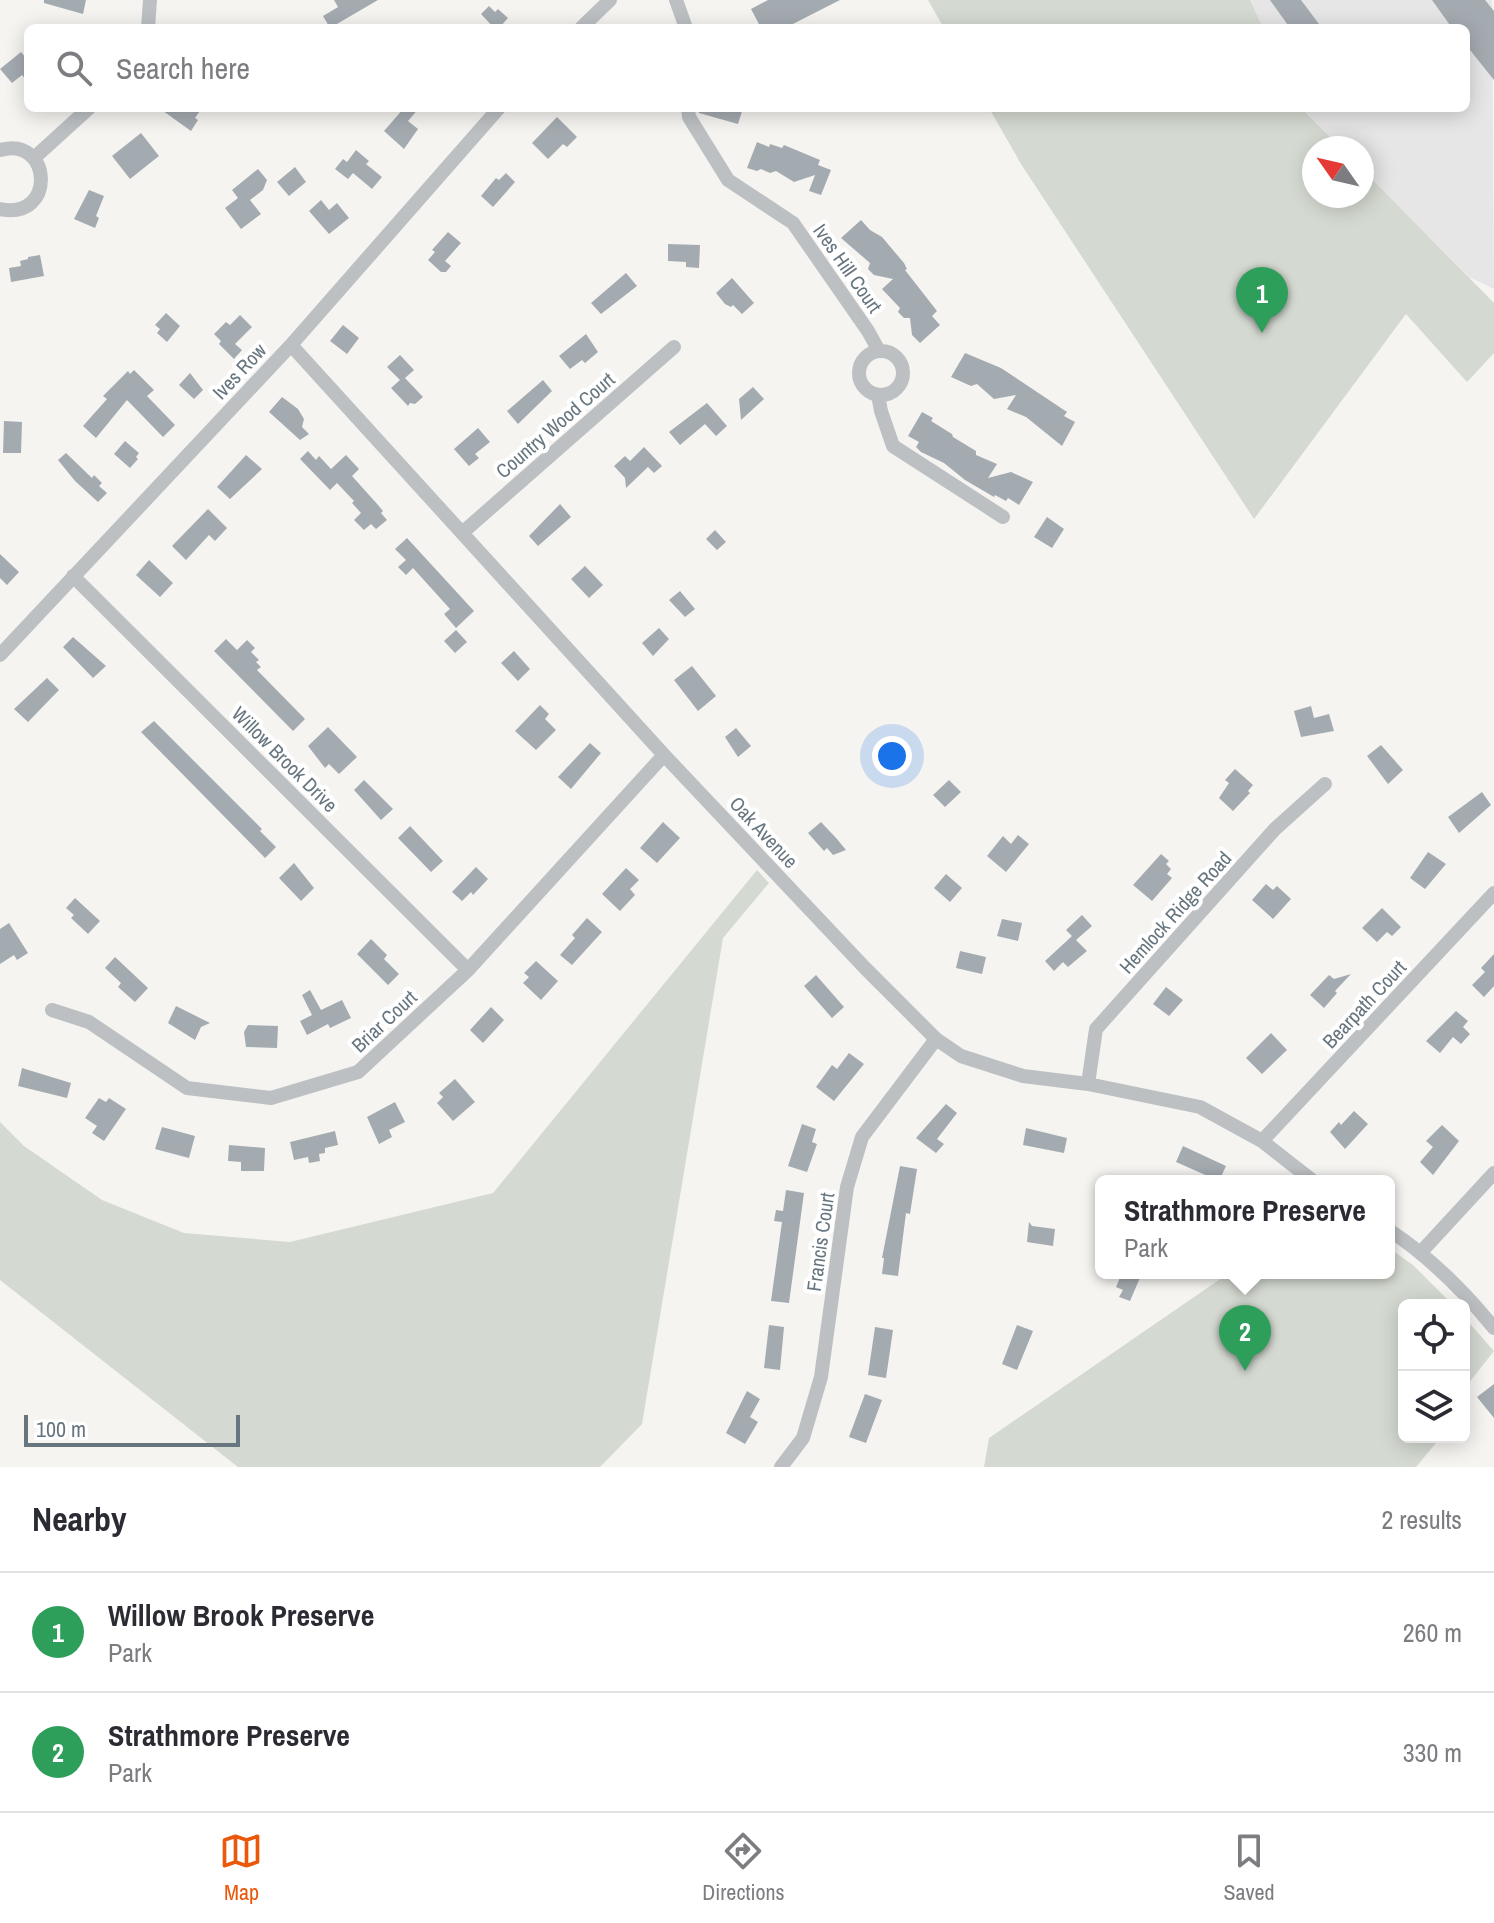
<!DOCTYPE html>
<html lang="en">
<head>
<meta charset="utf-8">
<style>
  :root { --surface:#fff; --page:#f7f7f7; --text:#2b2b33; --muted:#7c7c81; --line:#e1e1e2; --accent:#ea580c }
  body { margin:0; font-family:"Archivo Narrow",sans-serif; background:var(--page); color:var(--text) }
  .controls { position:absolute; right:24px; bottom:24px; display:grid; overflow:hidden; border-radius:12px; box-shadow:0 4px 20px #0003 }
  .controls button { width:72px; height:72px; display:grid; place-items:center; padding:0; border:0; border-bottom:2px solid var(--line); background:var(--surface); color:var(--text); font:40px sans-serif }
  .compass { position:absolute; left:1302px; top:136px; width:72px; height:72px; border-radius:50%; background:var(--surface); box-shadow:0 4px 20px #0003; rotate:304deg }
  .scale { position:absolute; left:24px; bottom:20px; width:216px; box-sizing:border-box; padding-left:8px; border:4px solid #67757f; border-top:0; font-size:22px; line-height:28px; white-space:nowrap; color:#67757f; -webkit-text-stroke:6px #fff; paint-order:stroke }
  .you { position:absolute; left:892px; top:756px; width:28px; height:28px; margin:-20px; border:6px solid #fff; border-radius:50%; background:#1a73e8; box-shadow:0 0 0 12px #1a73e833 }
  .badge { display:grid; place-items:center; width:52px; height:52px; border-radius:50%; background:var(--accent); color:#fff; font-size:26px; font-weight:700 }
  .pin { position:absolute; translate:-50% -66px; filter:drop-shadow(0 2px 4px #0008) }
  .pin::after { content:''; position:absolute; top:42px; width:28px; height:24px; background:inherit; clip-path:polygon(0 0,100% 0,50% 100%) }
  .popup { position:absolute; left:1095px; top:1175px; width:300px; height:104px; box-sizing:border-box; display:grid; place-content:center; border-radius:12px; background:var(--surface); filter:drop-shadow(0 2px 6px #0005); font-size:26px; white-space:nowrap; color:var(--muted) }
  .popup b { font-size:30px; color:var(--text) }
  .popup::after { content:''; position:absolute; left:50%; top:100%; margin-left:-16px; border:16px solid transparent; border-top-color:var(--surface) }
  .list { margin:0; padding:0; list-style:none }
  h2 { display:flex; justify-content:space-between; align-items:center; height:104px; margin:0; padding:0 32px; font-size:34px }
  h2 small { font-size:26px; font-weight:400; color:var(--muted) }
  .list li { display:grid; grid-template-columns:52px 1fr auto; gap:24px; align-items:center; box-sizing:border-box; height:120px; padding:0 32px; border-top:2px solid var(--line) }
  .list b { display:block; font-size:30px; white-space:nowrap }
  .list p { margin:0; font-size:26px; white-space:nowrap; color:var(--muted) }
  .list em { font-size:26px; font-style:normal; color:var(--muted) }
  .icon { flex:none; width:44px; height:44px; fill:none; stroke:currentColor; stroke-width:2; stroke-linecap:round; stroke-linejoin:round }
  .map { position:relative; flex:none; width:1494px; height:1467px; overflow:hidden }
  .search { position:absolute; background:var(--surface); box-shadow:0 4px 20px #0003; left:24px; right:24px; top:24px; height:88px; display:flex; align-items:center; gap:20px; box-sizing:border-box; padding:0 28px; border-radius:12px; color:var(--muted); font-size:30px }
  .sheet { height:344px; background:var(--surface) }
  nav { display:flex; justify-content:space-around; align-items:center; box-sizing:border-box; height:112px; border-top:2px solid var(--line); background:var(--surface); font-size:22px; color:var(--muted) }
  nav a { display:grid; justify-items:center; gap:4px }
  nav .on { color:var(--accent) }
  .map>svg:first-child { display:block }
</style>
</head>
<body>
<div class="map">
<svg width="1494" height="1467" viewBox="0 0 1494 1467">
  <rect width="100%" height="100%" fill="#f5f4f1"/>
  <path fill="#e5e6e5" d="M1250 0H1492L1494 289 1469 277 1362 169V148H1341L1301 108H1466V28H1263Z"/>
  <path fill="#d4d9d1" d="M928 0H1250L1263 28H944Z
    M989 108H1301L1341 148H1314V196H1362V169L1494 303V353L1467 382 1406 314 1254 519 1021 164Z
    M757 870 769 883 723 938 642 1424 600 1467H238L0 1280V1122L24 1146 102 1200 184 1233 290 1242 493 1193Z
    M1389 1248 1413 1265 1453 1305H1404V1437H1441L1416 1467H984L989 1438 1229 1273H1389Z
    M1464 1317 1494 1351 1464 1389Z"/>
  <path fill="#a4abb0" d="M44 0H86L83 14 44 3Z
    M334 0H378L330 28 323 16 338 7Z
    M768 0H840L785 28H761L751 9Z
    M1270 0H1301L1322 28H1290Z
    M1432 0H1485L1494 11V80L1466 45V28H1452Z
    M489 6 495 12 498 9 508 18 499 28H494L481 14Z
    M21 52 28 60V82L22 75 12 83 0 69Z
    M159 108H202L195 118 198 120 191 131Z
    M404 108H419L408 121 418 129 404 149 384 131Z
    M698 108H743L738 124 699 113Z
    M557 117 577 137 567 147 563 144 548 159 532 143Z
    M141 133 159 156 130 179 112 156Z
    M757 142 769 147 770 144 782 148 784 145 820 160 818 165 831 170 821 195 809 191 815 175 794 182 776 171 770 173 761 169 757 171 747 168Z
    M356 150 369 161 366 164 382 177 372 189 353 173 348 179 335 169 343 159 347 162Z
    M295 167 306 182 289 196 277 182Z
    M258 169 267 180 263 190 250 200 261 214 241 229 225 208 238 198 232 190Z
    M506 173 515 182 493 207 481 196 496 178 499 180Z
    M89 190 104 196 96 216 99 218 95 228 74 219Z
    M321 200 329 210 337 203 349 218 329 234 309 211Z
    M861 220 870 230 882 237 904 263 907 269 905 270 937 311 932 316 940 325 920 343 912 335 910 318H904L898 312 900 308 882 289 893 279 874 275 868 269 870 263 841 238Z
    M448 232 461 243 445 261 451 266 446 272H441L428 260 435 252 432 250Z
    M668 244 700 245 699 268 686 267V262L668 261Z
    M40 255 44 276 11 282 9 268 21 266 20 261 28 259V257Z
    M626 273 637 286 601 314 591 303Z
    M732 278 754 303 742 314 733 305 731 307 725 304 716 293Z
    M166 313 180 326 167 342 157 333 160 329 155 325Z
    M240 315 252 327 235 344 242 350 234 359 219 344 221 341 214 334 226 322 230 325Z
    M343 325 359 338 347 354 330 341Z
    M586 334 598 352 585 363 582 360 570 369 559 356Z
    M965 353 1001 368 1067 412 1064 416 1075 422 1062 446 1026 417 1007 409 1016 395 994 399 977 384 971 386 951 377Z
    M400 355 414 370 405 378 423 397 415 404 410 403 408 406 391 388 400 380 387 367Z
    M134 370 154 390 147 396 175 425 163 437 127 400 96 438 83 426 107 399 103 396 128 371 130 374Z
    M190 373 203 390 194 399 179 385Z
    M543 380 552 391 518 424 507 411Z
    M753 387 764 399 741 420 739 399Z
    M282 397 298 409 304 419 302 427 309 434 300 440 269 412Z
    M707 403 727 426 716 436 705 424 680 445 669 432Z
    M922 412 933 418 931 421 952 434 953 437 976 451V455L997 464 988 478 1011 472 1033 482 1019 505 1008 498 1006 501 995 495 994 497 965 480 944 463 921 452 916 447 919 442 908 436Z
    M4 421 22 422 21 453H3Z
    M478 428 490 442 475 454 479 458 469 466 454 449Z
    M125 441 139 453 136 457 138 459 130 468 114 454Z
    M644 447 662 466 654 473 648 467 626 488 625 478 614 466 625 456 630 461Z
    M308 451 316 460 319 456 331 469 346 455 359 469 352 476 378 505 383 511 381 513 387 520 376 529 371 524 364 530 354 520 361 513 352 503 354 501 337 483 330 490 300 459Z
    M66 453 92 478 94 475 102 483 99 486 107 493 98 502 75 481 58 460Z
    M246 455 262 469 230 499 217 487Z
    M560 504 571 517 538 546 529 536Z
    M208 509 227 528 215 541 209 535 186 560 172 546Z
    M1047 517 1064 529 1052 548 1034 537Z
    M715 530 726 542 717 550 706 539Z
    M407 538 474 611 456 628 444 614 450 609 413 568 406 575 398 567 406 560 395 549Z
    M0 554 19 572 7 585 0 578Z
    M149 560 173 583 160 597 136 575Z
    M585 566 603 585 589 598 571 579Z
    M680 591 695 609 685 617 669 600Z
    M659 628 669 639 653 656 642 643Z
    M456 630 467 642 455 653 444 641Z
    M73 637 106 666 93 678 63 647Z
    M226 639 237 650 247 640 255 648 251 652 259 660 256 662 261 667 257 670 305 719 293 731 214 651Z
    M514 651 530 669 518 681 501 663Z
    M692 666 716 696 698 711 674 680Z
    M47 678 59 690 28 722 14 709Z
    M540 705 549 714 545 719 556 730 536 750 515 731Z
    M1311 706 1314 718 1329 714 1334 731 1301 737 1294 711Z
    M154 721 262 829 260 831 276 847 265 858 141 732Z
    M328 727 357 757 339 774 329 764 325 768 308 746Z
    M736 728 751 746 738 757 725 737Z
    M590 743 601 753 571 789 558 777Z
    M1381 745 1403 770 1388 784 1367 756Z
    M1235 769 1253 785 1248 791 1250 793 1233 811 1219 798 1229 783 1225 780Z
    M364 780 393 809 381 820 354 790Z
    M949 780 961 792 945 807 933 795Z
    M1482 792 1491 805 1459 833 1448 817Z
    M663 822 680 838 657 863 640 848Z
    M821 822 837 839 846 850 833 855 827 848 824 851 808 833Z
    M410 826 443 861 431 872 398 838Z
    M1018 835 1029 844 1006 872 987 856 1003 836 1011 844Z
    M1428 852 1446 864 1425 889 1410 878Z
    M1161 854 1169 861 1166 864 1171 869 1167 874 1172 878 1152 901 1133 885Z
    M294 863 314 888 301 901 279 878Z
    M476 867 488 879 473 895 471 892 462 901 452 892Z
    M626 868 639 880 630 889 635 895 620 911 602 894Z
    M946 874 962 888 950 902 934 888Z
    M1266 884 1273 890 1277 886 1291 899 1273 919 1252 900Z
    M75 898 100 921 88 934 71 918 74 915 66 908Z
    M1382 908 1401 927 1392 936 1387 932 1377 942 1362 928Z
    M1082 915 1092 926 1076 940 1087 951 1068 967 1063 962 1054 971 1045 961 1072 936 1066 930Z
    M587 918 602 932 572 965 560 955 575 938 572 935Z
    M1002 919 1022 923 1018 941 997 936Z
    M9 923 28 953 17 960 14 955 0 964V929Z
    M371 939 387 955 384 959 399 974 388 985 357 954Z
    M960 951 986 957 982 974 956 968Z
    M1494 954V986L1484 997 1472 985 1485 972 1481 968Z
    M115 957 148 988 135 1002 118 987 121 983 105 968Z
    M536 961 558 981 541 1000 523 983 529 977 524 973Z
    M1351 974 1335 991 1337 993 1324 1008 1310 995 1329 975 1334 979Z
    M816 975 844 1007 832 1018 804 986Z
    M1166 987 1183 1000 1169 1016 1153 1004Z
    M310 990 321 1010 342 1000 351 1018 330 1028 328 1024 307 1035 300 1021 312 1015 302 995Z
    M176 1006 210 1023 201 1027 195 1040 168 1023Z
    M491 1007 504 1020 483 1043 470 1030Z
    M1456 1011 1468 1021 1463 1027 1470 1034 1461 1044 1453 1037 1440 1053 1426 1041Z
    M248 1025 278 1026 277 1048 246 1047 244 1032Z
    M1271 1033 1287 1050 1262 1074 1246 1058Z
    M849 1053 864 1064 834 1101 816 1087 832 1065 837 1069Z
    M22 1068 71 1083 67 1098 18 1086Z
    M455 1079 475 1102 453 1121 437 1103 443 1097 439 1093Z
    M99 1098 106 1102 109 1098 126 1109 104 1141 92 1133 97 1126 85 1118Z
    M395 1102 405 1122 389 1130 392 1137 379 1144 367 1117Z
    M946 1104 957 1113 937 1139 944 1144 936 1153 916 1138Z
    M1354 1111 1368 1124 1345 1149 1330 1132 1339 1122 1341 1125Z
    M802 1124 816 1129 812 1142 817 1144 807 1172 788 1166Z
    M1442 1125 1459 1141 1433 1175 1420 1162 1433 1147 1426 1141Z
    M162 1127 195 1136 189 1158 155 1149Z
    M1026 1128 1067 1138 1064 1153 1023 1145Z
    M335 1131 338 1145 325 1148V1153L319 1154 320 1161 309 1163 308 1157 294 1160 290 1142Z
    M229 1145 265 1148 264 1171H241V1162L228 1161Z
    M1183 1146 1226 1166 1219 1181 1176 1162Z
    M900 1166 917 1169 910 1214 906 1213 898 1276 882 1274 884 1258H882Z
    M786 1190 804 1193 789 1303 771 1301 782 1222 774 1221 776 1210 783 1211Z
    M1029 1222 1032 1226 1055 1229 1053 1246 1027 1242Z
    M1122 1273H1142L1130 1301 1119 1297 1123 1290 1116 1287Z
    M769 1325 784 1327 780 1370 764 1368Z
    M1017 1325 1033 1331 1017 1370 1002 1364Z
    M875 1327 893 1330 886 1378 868 1375Z
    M1494 1384V1418L1477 1397Z
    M747 1391 760 1399 750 1417 758 1422 745 1444 726 1433Z
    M865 1394 882 1400 866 1443 849 1437Z"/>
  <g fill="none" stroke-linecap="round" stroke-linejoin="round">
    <path stroke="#bcc0c3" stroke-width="14" d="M676 0 686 28
      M148 28 150 0
      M581 28 610 0
      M688 108 689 117 728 180 793 223 868 331 879 351
      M0 150C52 135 57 221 0 209
      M34 158 89 108
      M291 345 664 755 865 968 936 1039 961 1056 1023 1076 1088 1084 1200 1107 1262 1141 1313 1181
      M859 373a22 22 0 1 1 44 0a22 22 0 1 1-44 0Z
      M878 395 881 411 893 446 1003 517
      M462 533 674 347
      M73 576 468 970
      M0 655 291 345 499 108
      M52 1010 89 1022 187 1088 271 1098 358 1072 468 970 664 755
      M1088 1084 1096 1029 1275 829 1325 784
      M1262 1141 1494 893
      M1389 1230C1430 1257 1463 1290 1494 1328
      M1422 1251 1494 1173
      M781 1467 803 1438 821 1377 847 1187 862 1137 936 1039"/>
  </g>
  <g text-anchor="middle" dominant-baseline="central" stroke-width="8" stroke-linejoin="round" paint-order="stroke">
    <g font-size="20" fill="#67757f" stroke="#fff">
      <text transform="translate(848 268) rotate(55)">Ives Hill Court</text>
      <text transform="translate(239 371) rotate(-47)">Ives Row</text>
      <text transform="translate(555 425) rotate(-41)">Country Wood Court</text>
      <text transform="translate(285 759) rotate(45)">Willow Brook Drive</text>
      <text transform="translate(764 832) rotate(47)">Oak Avenue</text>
      <text transform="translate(1175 912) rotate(-48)">Hemlock Ridge Road</text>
      <text transform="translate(1364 1004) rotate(-47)">Bearpath Court</text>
      <text transform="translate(384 1021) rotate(-43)">Briar Court</text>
      <text transform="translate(820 1242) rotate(-82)">Francis Court</text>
    </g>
  </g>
</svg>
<div class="controls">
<button><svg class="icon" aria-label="locate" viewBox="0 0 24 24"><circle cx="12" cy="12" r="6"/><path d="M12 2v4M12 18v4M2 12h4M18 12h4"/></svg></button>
<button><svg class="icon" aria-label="layers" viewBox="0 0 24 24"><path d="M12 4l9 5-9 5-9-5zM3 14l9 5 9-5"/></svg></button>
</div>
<svg class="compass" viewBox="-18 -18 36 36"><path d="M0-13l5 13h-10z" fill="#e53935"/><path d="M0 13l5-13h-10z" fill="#7c7c81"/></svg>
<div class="scale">100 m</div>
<div class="you"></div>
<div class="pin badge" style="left:1262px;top:333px;background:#2e9e5b">1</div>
<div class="pin badge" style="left:1245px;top:1371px;background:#2e9e5b">2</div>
<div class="popup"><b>Strathmore Preserve</b>Park</div>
<div class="search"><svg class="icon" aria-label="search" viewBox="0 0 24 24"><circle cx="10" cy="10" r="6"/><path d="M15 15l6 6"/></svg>Search here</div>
</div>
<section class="sheet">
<h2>Nearby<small>2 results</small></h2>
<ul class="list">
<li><span class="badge" style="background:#2e9e5b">1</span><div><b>Willow Brook Preserve</b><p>Park</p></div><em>260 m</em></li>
<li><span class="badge" style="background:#2e9e5b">2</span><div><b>Strathmore Preserve</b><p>Park</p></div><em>330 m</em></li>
</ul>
</section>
<nav>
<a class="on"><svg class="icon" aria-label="map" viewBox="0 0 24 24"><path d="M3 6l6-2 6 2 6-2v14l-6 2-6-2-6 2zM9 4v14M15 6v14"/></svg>Map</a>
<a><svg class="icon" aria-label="directions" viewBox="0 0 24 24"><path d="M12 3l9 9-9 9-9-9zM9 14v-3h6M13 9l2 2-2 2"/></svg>Directions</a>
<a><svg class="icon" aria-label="saved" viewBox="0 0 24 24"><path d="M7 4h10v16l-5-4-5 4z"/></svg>Saved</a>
</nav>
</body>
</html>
